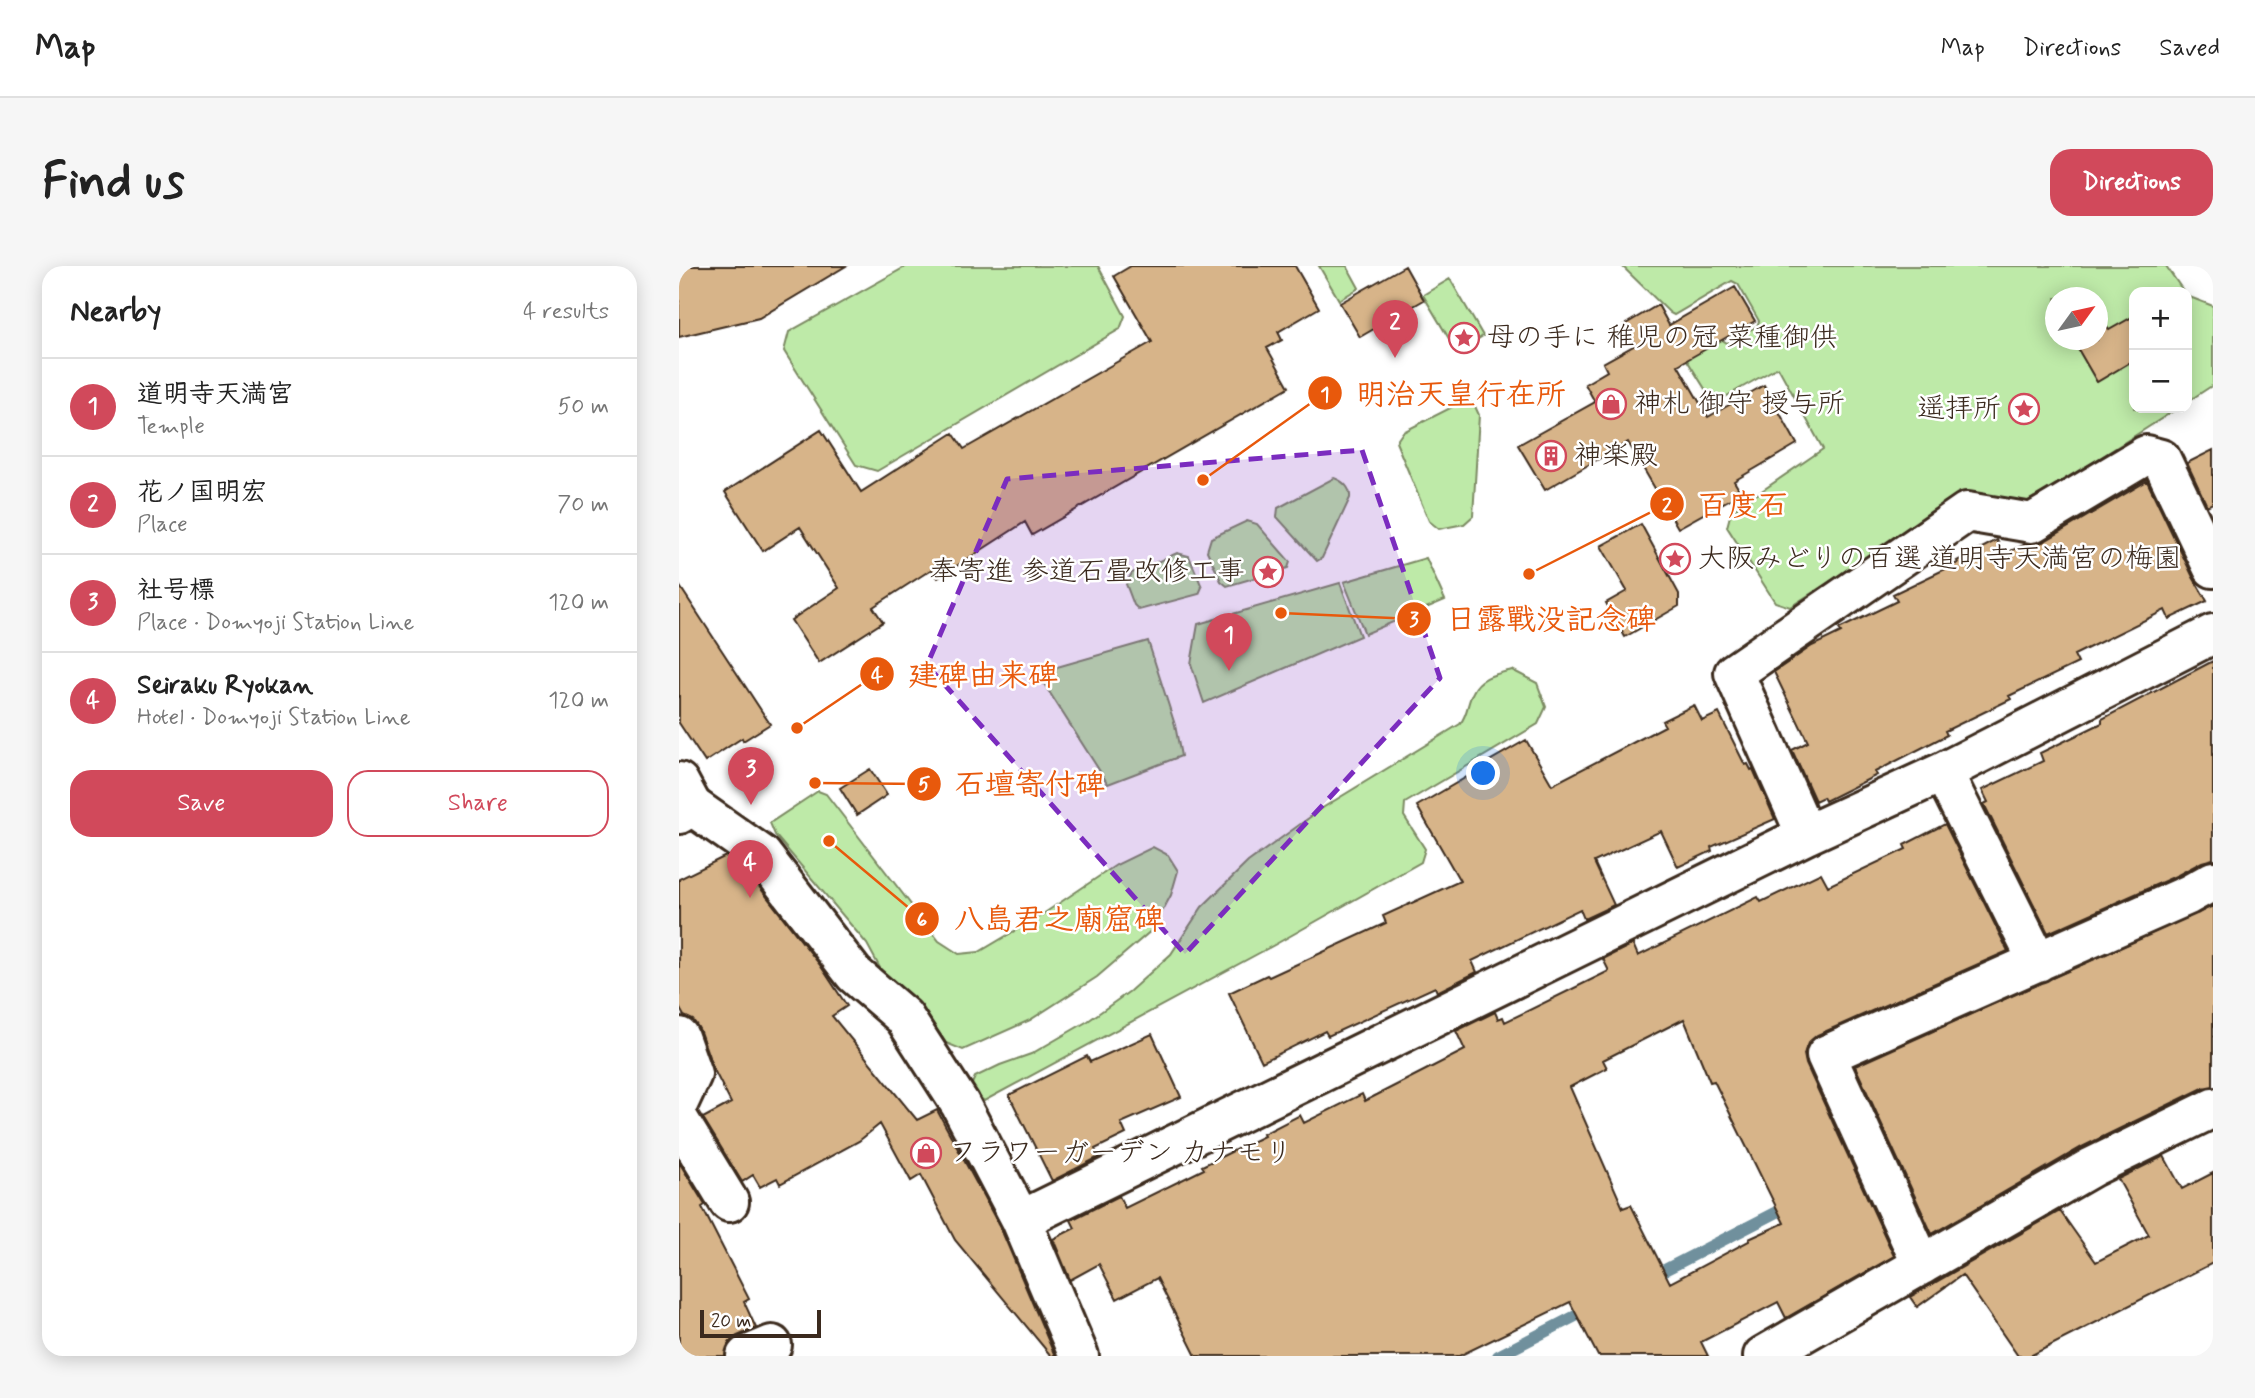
<!DOCTYPE html>
<html lang="en">
<head>
<meta charset="utf-8">
<style>
  :root { --surface:#fff; --page:#f6f6f6; --text:#222; --muted:#767676; --line:#e0e0e0; --accent:#d1495b }
  body { margin:0; font-family:Mynerve,"Klee One",sans-serif; background:var(--page); color:var(--text) }
  .controls { position:absolute; right:21px; top:21px; display:grid; overflow:hidden; border-radius:14px; box-shadow:0 4px 18px #0003 }
  .controls button { width:63px; height:63px; display:grid; place-items:center; padding:0; border:0; border-bottom:2px solid var(--line); background:var(--surface); color:var(--text); font:35px sans-serif }
  .compass { position:absolute; left:1366px; top:21px; width:63px; height:63px; border-radius:50%; background:var(--surface); box-shadow:0 4px 18px #0003; rotate:57deg }
  .scale { position:absolute; left:21px; bottom:18px; width:121px; box-sizing:border-box; padding-left:7px; border:4px solid #3b2a1e; border-top:0; font-size:19px; line-height:24px; white-space:nowrap; color:#3b2a1e; -webkit-text-stroke:5px #fff; paint-order:stroke }
  .you { position:absolute; left:805px; top:508px; width:24px; height:24px; margin:-18px; border:5px solid #fff; border-radius:50%; background:#1a73e8; box-shadow:0 0 0 10px #1a73e833 }
  .badge { display:grid; place-items:center; width:46px; height:46px; border-radius:50%; background:var(--accent); color:#fff; font-size:23px; font-weight:700 }
  .pin { position:absolute; translate:-50% -58px; filter:drop-shadow(0 2px 4px #0008) }
  .pin::after { content:''; position:absolute; top:37px; width:24px; height:21px; background:inherit; clip-path:polygon(0 0,100% 0,50% 100%) }
  .list { margin:0; padding:0; list-style:none }
  h2 { display:flex; justify-content:space-between; align-items:center; height:91px; margin:0; padding:0 28px; font-size:30px }
  h2 small { font-size:23px; font-weight:400; color:var(--muted) }
  .list li { display:grid; grid-template-columns:46px 1fr auto; gap:21px; align-items:center; box-sizing:border-box; height:98px; padding:0 28px; border-top:2px solid var(--line) }
  .list b { display:block; font-size:26px; white-space:nowrap }
  .list p { margin:0; font-size:23px; white-space:nowrap; color:var(--muted) }
  .list em { font-size:23px; font-style:normal; color:var(--muted) }
  .actions { display:flex; gap:14px; padding:21px 28px }
  .actions a { flex:1; padding:16px 0; border:2px solid var(--accent); border-radius:21px; text-align:center; font-size:24px; color:var(--accent) }
  .actions .main { background:var(--accent); color:#fff }
  .map { position:relative; flex:none; width:1534px; height:1090px; overflow:hidden; border-radius:21px }
  header { display:flex; align-items:center; gap:42px; box-sizing:border-box; height:98px; padding:0 35px; background:var(--surface); border-bottom:2px solid var(--line) }
  header strong { font-size:33px }
  nav { display:flex; gap:38px; margin-inline-start:auto; font-size:24px }
  .intro { display:flex; align-items:center; justify-content:space-between; box-sizing:border-box; height:168px; padding:0 42px }
  h1 { margin:0; font-size:49px }
  .button { padding:18px 32px; border-radius:21px; background:var(--accent); color:#fff; font-size:24px; font-weight:700 }
  main { display:flex; gap:42px; padding:0 42px }
  aside { flex:1; background:var(--surface); border-radius:21px; box-shadow:0 4px 18px #0003 }
  .map>svg:first-child { display:block }
</style>
</head>
<body>
<header>
<strong>Map</strong>
<nav><a>Map</a><a>Directions</a><a>Saved</a></nav>
</header>
<div class="intro"><h1>Find us</h1><a class="button">Directions</a></div>
<main>
<aside>
<h2>Nearby<small>4 results</small></h2>
<ul class="list">
<li><span class="badge">1</span><div><b>道明寺天満宮</b><p>Temple</p></div><em>50 m</em></li>
<li><span class="badge">2</span><div><b>花ノ国明宏</b><p>Place</p></div><em>70 m</em></li>
<li><span class="badge">3</span><div><b>社号標</b><p>Place · Domyoji Station Line</p></div><em>120 m</em></li>
<li><span class="badge">4</span><div><b>Seiraku Ryokan</b><p>Hotel · Domyoji Station Line</p></div><em>120 m</em></li>
</ul>
<div class="actions"><a class="main">Save</a><a>Share</a></div>
</aside>
<div class="map">
<svg width="1534" height="1090" viewBox="0 0 1534 1090">
  <rect width="100%" height="100%" fill="#fff"/>
  <filter id="ink" filterUnits="userSpaceOnUse"><feTurbulence type="fractalNoise" baseFrequency=".0143" numOctaves="2"/><feDisplacementMap in="SourceGraphic" scale="14" xChannelSelector="R" yChannelSelector="G"/><feConvolveMatrix kernelMatrix="1 2 1 2 8 2 1 2 1" color-interpolation-filters="sRGB"/></filter>
  <g filter="url(#ink)">
    <path fill="#beeaa8" stroke="#7c8a63" stroke-width="2" fill-rule="evenodd" d="M228 0H419L446 50 441 63 198 205 177 199 105 85 110 66Z
      M640 0H668L680 22 660 34Z
      M943 0H1487L1505 26H1455V142H1499L1349 238 1290 226 1111 341 1096 336 1048 261 1052 246 1144 183 1099 101 1039 135 1033 134 1008 94 1010 88 1039 71 1048 77 1078 60 1080 55 1059 18 1053 15 995 49 991 47ZM1377 32H1419V74H1377Z
      M771 13 804 70 778 86 744 29Z
      M1508 30 1534 40V119L1508 136Z
      M783 136 795 138 800 149 794 250 785 258 760 263 750 255 717 176 724 166Z
      M655 212C664 215 672 222 671 232L643 292 638 295 598 251 599 242Z
      M568 255 578 258 611 296 609 302 548 320 542 315 528 285 532 272Z
      M498 287 510 290 523 321 520 328 460 344 455 339 447 318 453 307Z
      M747 292 766 334 686 368 665 316Z
      M661 317 681 370 525 437 512 398 519 358Z
      M469 375 496 459 502 490 429 518 362 413 364 405Z
      M833 404 858 417 867 441 859 458 726 537 725 550 746 583 742 596 597 678 305 835 297 828 292 820 296 811 321 799 352 788 409 755 451 725 492 688 523 641 569 596 645 541 781 458C789 448 788 437 794 426 801 410 818 408 833 404Z
      M139 525 147 528 260 675 280 688 300 686 364 648 437 599 474 581 489 589 499 605 492 629 474 663 418 711 351 754 284 784 267 777 241 738 208 715 188 678 96 569 91 557Z"/>
    <g fill="none" stroke-linecap="round" stroke-linejoin="round">
      <path stroke="#6f909d" stroke-width="12" d="M972 1011 1114 938
        M819 1090 912 1042"/>
    </g>
    <path fill="#d7b489" stroke="#3b2a1e" stroke-width="2" fill-rule="evenodd" d="M0 0H167L80 52 0 71Z
      M452 0H616L640 42 599 66 603 74 588 82 610 121 353 269 346 256 259 312 253 303 194 341 204 356 140 397 112 354 160 322 121 261 84 285 46 226 142 164 182 226 274 167 285 183 473 76 435 10Z
      M726 0 745 34 681 71 661 37Z
      M1056 21 1076 55 999 99 1029 151 1085 119 1118 178 1055 215 1062 227 999 262 949 176 866 224 839 179 916 136 906 118 928 105 924 97 956 79 945 59 979 39 990 59Z
      M1455 50V94L1418 116 1396 78 1404 74H1418V65L1427 60 1430 64Z
      M1534 184V237L1528 240 1508 197Z
      M1468 215 1514 311 1528 335 1490 353 1486 344 1395 389 1399 397 1330 430 1332 433 1266 465 1268 469 1196 506 1198 509 1146 535 1144 531 1136 535 1113 484 1129 476 1095 406 1133 380 1162 366 1160 363 1218 335 1214 328 1279 297 1278 295 1318 274 1325 288 1347 278 1364 276Z
      M962 258 1000 328V340L946 371 927 337 948 325 922 280Z
      M0 319 91 458 64 475 63 472 26 496 0 457Z
      M1534 395V593L1523 596 1499 609 1369 667 1305 538 1309 536 1303 524 1364 495 1361 487 1423 457V453Z
      M1015 439 1023 455 1040 447 1066 499 1069 498 1072 504 1074 503 1096 553 1032 581 1033 585 999 601 982 565 915 596 935 639 905 653 901 643 793 695 798 706 758 726 756 721 649 770 646 765 583 796 550 727 588 709 590 711 707 657 704 650 781 615 738 540 808 499 807 497 847 474 873 519 986 460 983 455Z
      M191 503 208 529 178 549 161 522Z
      M1266 558 1329 685 1138 769 1129 777 1125 788 1127 798 1215 990 1107 1052 1099 1036 1022 1076 1029 1090H919L891 1036 780 1090H517L478 1012 438 1033 420 998 391 1014 374 973 396 962 392 954 440 930 446 942 525 903 523 900 585 870 584 868 621 849 625 857 683 828 686 835 786 784 777 765 816 746 819 753 824 751 826 756 930 705 924 693 954 678 959 690 1079 631 1082 636 1142 607 1149 620 1227 583 1225 579ZM1005 753 1031 816 1035 815 1105 957 1070 973V975L991 1017 952 939 944 942 891 821 928 802 924 794Z
      M47 590 68 605 141 699 168 740 153 750 238 854 258 844 322 963 376 1090H372L276 974 242 909 232 915 201 858 180 875 101 918 98 912 81 921 74 909 63 916 24 852 52 837 34 802 20 763 14 754 5 750 0 741V613Z
      M1534 640V820L1524 822 1403 881 1253 968 1176 800Z
      M473 768 502 831 442 857 447 868 416 883 420 891 373 915 330 829 408 790 411 796Z
      M1485 890 1503 923 1534 907V997L1351 1090H1339L1283 1009 1238 1041 1231 1031 1381 945 1417 996 1470 969 1439 913Z
      M0 896 26 939 23 941 70 1033 65 1036 77 1062 58 1070 50 1076 46 1090H0Z"/>
    <g fill="none" stroke-linecap="round" stroke-linejoin="round">
      <g stroke="#3b2a1e" stroke-width="44">
        <path id="minor" d="M1264 506 1359 696
          M13 540 83 589 175 708 225 751 281 838 342 954 400 1090
          M1127 569 1055 407 1288 246 1353 257 1467 189 1482 193 1534 302
          M0 771 13 808 0 836
          M0 854 50 936
          M342 954 1127 569 1264 506 1534 368
          M1243 999 1147 789 1509 629 1534 615
          M67 1090 93 1079
          M1084 1090 1413 901 1534 842"/>
      </g>
      <g stroke="#3b2a1e" stroke-width="44">
        <path id="secondary" d="M0 516 13 540 0 548"/>
      </g>
      <use href="#minor" stroke="#fff" stroke-width="38"/>
      <use href="#secondary" stroke="#fff" stroke-width="38"/>
    </g>
  </g>
  <path fill="#7b2cbf" fill-opacity="0.2" stroke="#7b2cbf" stroke-width="5" stroke-dasharray="14 9" stroke-linejoin="round" d="M683 184 761 412 506 688 248 399 328 213Z"/>
  <defs>
    <g id="sight-ring" transform="scale(1.575)"><circle r="9.5" fill="#fff" stroke="#d1495b" stroke-width="1.5"/><path d="M0-6L1.8-2.2L6-1.7L2.9 1.2L3.7 5.4L0 3.3L-3.7 5.4L-2.9 1.2L-6-1.7L-1.8-2.2Z" fill="#d1495b"/></g>
    <g id="shop-ring" transform="scale(1.575)"><circle r="9.5" fill="#fff" stroke="#d1495b" stroke-width="1.5"/><path d="M-5-2.5h2.3a2.7 3.5 0 0 1 5.4 0H5L5.5 6h-11ZM-1.5-2.5h3a1.5 2.3 0 0 0-3 0Z" fill="#d1495b"/></g>
    <g id="building-ring" transform="scale(1.575)"><circle r="9.5" fill="#fff" stroke="#d1495b" stroke-width="1.5"/><path d="M-4-6H4V6H1V3H-1V6H-4ZM-2.5-4.3h1.7v1.8h-1.7ZM.8-4.3h1.7v1.8H.8ZM-2.5-1h1.7V.8h-1.7ZM.8-1h1.7V.8H.8Z" fill="#d1495b"/></g>
  </defs>
  <g fill-rule="evenodd">
    <use href="#sight-ring" x="785" y="72"/>
    <use href="#shop-ring" x="932" y="138"/>
    <use href="#sight-ring" x="1345" y="143"/>
    <use href="#building-ring" x="872" y="190"/>
    <use href="#sight-ring" x="996" y="293"/>
    <use href="#sight-ring" x="589" y="306"/>
    <use href="#shop-ring" x="247" y="887"/>
  </g>
  <g text-anchor="middle" dominant-baseline="central" stroke-width="5" stroke-linejoin="round" paint-order="stroke">
    <g font-size="28" fill="#3b2a1e" stroke="#fff" text-anchor="start">
      <text x="808" y="72">母の手に 稚児の冠 菜種御供</text>
      <text x="955" y="138">神札 御守 授与所</text>
      <text x="1322" y="143" text-anchor="end">遥拝所</text>
      <text x="895" y="190">神楽殿</text>
      <text x="1019" y="293">大阪みどりの百選 道明寺天満宮の梅園</text>
      <text x="566" y="306" text-anchor="end">奉寄進 参道石畳改修工事</text>
      <text x="270" y="887">フラワーガーデン カナモリ</text>
    </g>
  </g>
  <path fill="none" stroke="#e8590c" stroke-width="2.5" d="M524 214L646 127M850 308L988 238M602 347L735 353M118 462L198 408M136 517L245 518M150 575L243 653"/>
  <g fill="#e8590c" stroke="#fff" stroke-width="2.5">
    <circle cx="524" cy="214" r="7"/>
    <circle cx="850" cy="308" r="7"/>
    <circle cx="602" cy="347" r="7"/>
    <circle cx="118" cy="462" r="7"/>
    <circle cx="136" cy="517" r="7"/>
    <circle cx="150" cy="575" r="7"/>
    <circle cx="646" cy="127" r="18"/>
    <circle cx="988" cy="238" r="18"/>
    <circle cx="735" cy="353" r="18"/>
    <circle cx="198" cy="408" r="18"/>
    <circle cx="245" cy="518" r="18"/>
    <circle cx="243" cy="653" r="18"/>
  </g>
  <g font-size="21" text-anchor="middle" font-weight="bold" fill="#fff">
    <text x="646" y="135">1</text>
    <text x="988" y="246">2</text>
    <text x="735" y="360">3</text>
    <text x="198" y="416">4</text>
    <text x="245" y="525">5</text>
    <text x="243" y="660">6</text>
  </g>
  <g font-size="30" text-anchor="middle" font-weight="bold" fill="#e8590c" stroke="#fff" stroke-width="5" stroke-linejoin="round" paint-order="stroke">
    <text x="782" y="138">明治天皇行在所</text>
    <text x="1064" y="249">百度石</text>
    <text x="872" y="363">日露戰没記念碑</text>
    <text x="304" y="419">建碑由来碑</text>
    <text x="351" y="528">石壇寄付碑</text>
    <text x="380" y="663">八島君之廟窟碑</text>
  </g>
</svg>
<div class="controls">
<button>+</button>
<button>−</button>
</div>
<svg class="compass" viewBox="-18 -18 36 36"><path d="M0-13l5 13h-10z" fill="#e53935"/><path d="M0 13l5-13h-10z" fill="#767676"/></svg>
<div class="scale">20 m</div>
<div class="you"></div>
<div class="pin badge" style="left:550px;top:405px">1</div>
<div class="pin badge" style="left:716px;top:92px">2</div>
<div class="pin badge" style="left:72px;top:539px">3</div>
<div class="pin badge" style="left:71px;top:632px">4</div>
</div>
</main>
</body>
</html>
